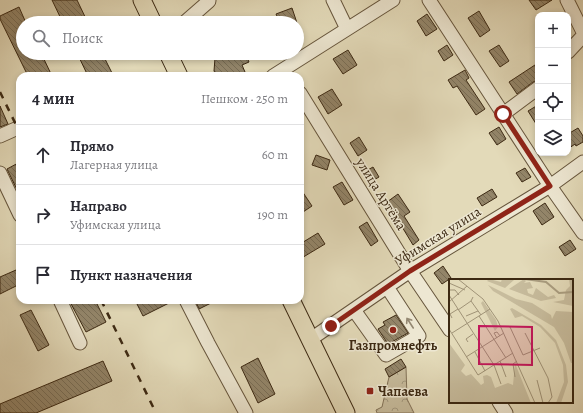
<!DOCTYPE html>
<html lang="ru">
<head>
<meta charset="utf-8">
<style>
  :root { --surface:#fff; --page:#f2f2f3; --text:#2b2b33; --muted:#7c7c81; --line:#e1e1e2 }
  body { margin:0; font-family:Alegreya,serif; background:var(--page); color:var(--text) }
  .controls { position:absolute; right:12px; top:12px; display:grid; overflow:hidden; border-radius:8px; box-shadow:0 2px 6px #0003 }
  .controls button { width:36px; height:36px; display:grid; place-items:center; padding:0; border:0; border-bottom:1px solid var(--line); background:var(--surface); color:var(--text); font:20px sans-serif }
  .stop { position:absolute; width:12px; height:12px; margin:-9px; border:3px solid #8f2418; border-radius:50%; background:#fff }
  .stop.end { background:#8f2418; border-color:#fff; box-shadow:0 1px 4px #0008 }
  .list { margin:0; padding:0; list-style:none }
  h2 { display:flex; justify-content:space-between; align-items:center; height:52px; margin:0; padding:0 16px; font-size:17px }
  h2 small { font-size:13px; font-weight:400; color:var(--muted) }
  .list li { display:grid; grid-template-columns:26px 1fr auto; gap:12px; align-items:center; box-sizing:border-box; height:60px; padding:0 16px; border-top:1px solid var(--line) }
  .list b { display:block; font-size:15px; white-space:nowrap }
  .list p { margin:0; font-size:13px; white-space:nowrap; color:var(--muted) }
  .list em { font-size:13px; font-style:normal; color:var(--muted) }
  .icon { flex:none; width:22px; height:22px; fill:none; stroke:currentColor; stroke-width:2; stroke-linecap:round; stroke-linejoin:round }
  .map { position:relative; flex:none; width:583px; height:413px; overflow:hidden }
  .search { position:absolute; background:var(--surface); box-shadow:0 2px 6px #0003; left:16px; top:16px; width:288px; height:44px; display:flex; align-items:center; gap:10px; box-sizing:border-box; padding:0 14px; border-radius:22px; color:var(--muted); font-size:15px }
  .panel { position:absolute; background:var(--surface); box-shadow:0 2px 6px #0003; left:16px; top:72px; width:288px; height:232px; border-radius:12px }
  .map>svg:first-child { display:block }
</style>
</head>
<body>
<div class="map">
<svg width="583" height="413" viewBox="0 0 583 413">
  <defs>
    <pattern id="forest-crowns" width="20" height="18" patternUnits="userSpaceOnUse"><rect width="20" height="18" fill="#c7bc9d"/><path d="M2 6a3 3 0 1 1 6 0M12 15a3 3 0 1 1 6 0" fill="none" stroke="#a3997f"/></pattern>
    <pattern id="building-back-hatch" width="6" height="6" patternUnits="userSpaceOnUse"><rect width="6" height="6" fill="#938569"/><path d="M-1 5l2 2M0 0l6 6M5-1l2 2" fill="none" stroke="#796d55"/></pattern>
  </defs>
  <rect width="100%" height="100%" fill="#e3dab9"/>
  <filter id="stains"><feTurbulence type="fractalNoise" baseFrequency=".005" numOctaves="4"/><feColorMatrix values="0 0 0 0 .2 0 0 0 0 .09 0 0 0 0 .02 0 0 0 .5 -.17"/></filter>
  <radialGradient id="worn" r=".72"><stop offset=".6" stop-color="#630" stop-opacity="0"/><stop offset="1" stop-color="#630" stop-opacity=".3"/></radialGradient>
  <path fill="url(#forest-crowns)" stroke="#827258" d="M406 367 407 399 414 413H377L376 410 382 407 389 377Z"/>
  <path fill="url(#building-back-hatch)" stroke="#3c2913" d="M52 0H77L88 23H63Z
    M529 0H552L536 10Z
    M19 7 26 23H23V53H41L52 76H28L0 19V16Z
    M292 8 297 23H280L276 14Z
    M479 11 490 30 480 37 468 18Z
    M427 14 437 29 426 36 417 21Z
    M447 45 453 55 444 61 438 51Z
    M499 45 509 61 500 67 489 51Z
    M348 50 357 65 343 74 333 59Z
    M77 53H102L112 73 106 76H88Z
    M222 53H245L249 62 242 65 245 72 240 76H217L214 71 215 58Z
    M538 63V80L533 82 517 94 509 82Z
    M465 70 469 78 466 80 485 109 476 115 457 86 453 88 448 80Z
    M332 89 342 105 328 114 318 97Z
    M538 105V127L528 111Z
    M0 106 8 124 0 127Z
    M499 127 506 139 497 145 489 133Z
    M578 128 583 136V142L576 146 575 144 568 149V134Z
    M359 137 367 150 358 156 350 143Z
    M316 155 330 160 327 170 312 165Z
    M20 162V196L7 169Z
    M373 167 379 177 372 181 366 171Z
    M525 168 531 177 522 182 516 173Z
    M342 182 353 200 344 205 333 187Z
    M300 188 312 206 300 214Z
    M492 189 497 197 482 206 477 198Z
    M398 194 410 212 404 216 419 240 413 245 387 202Z
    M545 203 554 217 542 225 533 211Z
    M367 222 378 241 371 246 359 227Z
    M318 233 325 244 300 259V244Z
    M570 240 576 249 565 256 559 247Z
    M443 266 451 278 442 284 434 273Z
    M16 270 20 279V284L0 294V277Z
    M69 300H95L106 322 86 332Z
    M135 300H175L143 316Z
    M195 300H217L199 309Z
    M31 310 49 345 38 351 20 315Z
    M396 315 408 333 388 344 378 329 385 325 383 322Z
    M258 358 275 394 258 403 241 367Z
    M401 359 406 367 389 377 385 369Z
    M103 361 112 381 36 413H0V404Z"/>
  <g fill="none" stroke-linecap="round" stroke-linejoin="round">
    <g stroke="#66553c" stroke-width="15">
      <path id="minor" d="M333 0 347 29
        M429 0 550 186 583 233
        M567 0 583 32
        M184 23 209 1V0
        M568 52 583 36
        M273 76 393 0
        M300 93 410 271 450 330
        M503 114 538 88
        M0 136 20 127
        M0 173 20 215
        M60 300 80 343
        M186 300 208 343 246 413
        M354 310 386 355 419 336 387 287
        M311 339 410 271 550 186 583 162
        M499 402 506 413"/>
    </g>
    <g stroke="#3c2913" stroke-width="19">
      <path id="major" d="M142 0 153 23
        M168 53 179 76
        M291 300 346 413"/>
    </g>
    <use href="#minor" stroke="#ede7d2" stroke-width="13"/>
    <use href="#major" stroke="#e3dab9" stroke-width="17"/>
    <path stroke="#3c2913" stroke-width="2.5" stroke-dasharray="7 7" stroke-linecap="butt" d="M0 92 20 133
      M101 300 156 413"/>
  </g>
  <defs><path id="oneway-shaft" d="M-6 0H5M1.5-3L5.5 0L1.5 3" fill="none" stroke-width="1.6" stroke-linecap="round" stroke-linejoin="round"/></defs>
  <use stroke="#948872" href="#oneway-shaft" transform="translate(410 323) rotate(-123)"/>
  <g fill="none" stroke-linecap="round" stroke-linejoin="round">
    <path stroke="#8f2418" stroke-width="5" d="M331 326 410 271 550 186 503 114"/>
  </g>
  <g fill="#8f2418" stroke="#ede7d2" stroke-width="1.5">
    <circle cx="393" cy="330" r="4"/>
    <rect x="366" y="387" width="8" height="8" rx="2"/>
  </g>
  <g text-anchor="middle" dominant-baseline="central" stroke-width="3" stroke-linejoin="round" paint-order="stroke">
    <g font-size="14" fill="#3c2913" stroke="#ede7d2">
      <text transform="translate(381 194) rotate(58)">улица Артёма</text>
      <text transform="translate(438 236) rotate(-32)">Уфимская улица</text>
    </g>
    <g font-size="14" font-weight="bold" fill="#3c2913" stroke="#ede7d2">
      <text x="393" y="345">Газпромнефть</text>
      <text x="378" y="391" text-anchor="start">Чапаева</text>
    </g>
  </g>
  <g transform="translate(449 279)">
    <rect width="124" height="124" fill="#e3dab9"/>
    <path d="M40 0 52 3 53 0H71L65 1 56 9 38 2ZM75 0 77 2 75 4 81 3 84 9 78 10 79 14 84 16 87 9 99 18 105 16 107 19 92 22 60 10ZM120 0H124V27L104 23 115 21 117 11 121 7ZM39 6 67 20 83 24 102 36 103 40 107 32 124 33V84H122L115 64 105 48 44 12ZM34 22 47 41 49 48 46 52 32 24ZM63 29 92 46 107 61 117 86 119 103 112 124H107L115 103 114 86 106 64 91 48 73 37 66 39 61 30ZM0 64 16 86 12 92 17 97 22 95 32 106 35 104 34 97 38 96 42 98 46 109 59 104 64 106 66 84 82 124H0Z" fill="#c7bc9d"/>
    <path fill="none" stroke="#aa9e81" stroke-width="2" d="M76 0 97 3 110 14 124 13"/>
    <path fill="none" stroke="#a09377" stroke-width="1" d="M9 0 34 20 49 42 86 124M0 4 16 11M0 11H6L10 16M0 16 45 86 52 105M24 18 22 22 32 36M0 23 18 7M9 31 22 22M17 37 29 32M30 37 57 79M3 39 1 35 9 30M61 48 74 76 91 69M0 50 29 96 64 74M3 54 41 30M76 54 99 99 103 118 99 124M48 59 45 54 48 53 51 57M19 63 17 60 24 55M26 73 36 92M17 78 55 54M51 82 57 98M66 98 64 85 68 82M88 101 94 124"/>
    <path fill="#c2185b" fill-opacity="0.15" stroke="#c2185b" stroke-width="2" d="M30 47 83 48V86L30 85Z"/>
    <rect width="124" height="124" fill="none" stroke="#3c2913" stroke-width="2"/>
  </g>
  <rect width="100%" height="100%" filter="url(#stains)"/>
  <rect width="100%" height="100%" fill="url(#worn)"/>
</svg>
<div class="controls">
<button>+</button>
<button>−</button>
<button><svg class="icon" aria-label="locate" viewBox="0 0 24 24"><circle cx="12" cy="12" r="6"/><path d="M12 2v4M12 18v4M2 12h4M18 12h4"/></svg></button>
<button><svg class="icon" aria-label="layers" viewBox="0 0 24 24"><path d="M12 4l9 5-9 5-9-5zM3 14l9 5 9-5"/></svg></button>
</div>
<div class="stop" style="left:503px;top:114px"></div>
<div class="stop end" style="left:331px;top:326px"></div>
<div class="search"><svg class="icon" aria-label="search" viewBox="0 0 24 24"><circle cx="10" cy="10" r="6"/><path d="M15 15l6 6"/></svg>Поиск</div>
<section class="panel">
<h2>4 мин<small>Пешком · 250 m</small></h2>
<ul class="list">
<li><svg class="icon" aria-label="ahead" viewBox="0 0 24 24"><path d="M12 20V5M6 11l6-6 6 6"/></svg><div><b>Прямо</b><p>Лагерная улица</p></div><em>60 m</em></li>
<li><svg class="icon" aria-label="right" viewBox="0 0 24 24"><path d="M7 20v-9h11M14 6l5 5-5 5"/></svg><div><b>Направо</b><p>Уфимская улица</p></div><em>190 m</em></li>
<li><svg class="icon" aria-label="arrive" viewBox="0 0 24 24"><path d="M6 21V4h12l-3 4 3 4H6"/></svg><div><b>Пункт назначения</b></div></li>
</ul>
</section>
</div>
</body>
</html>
